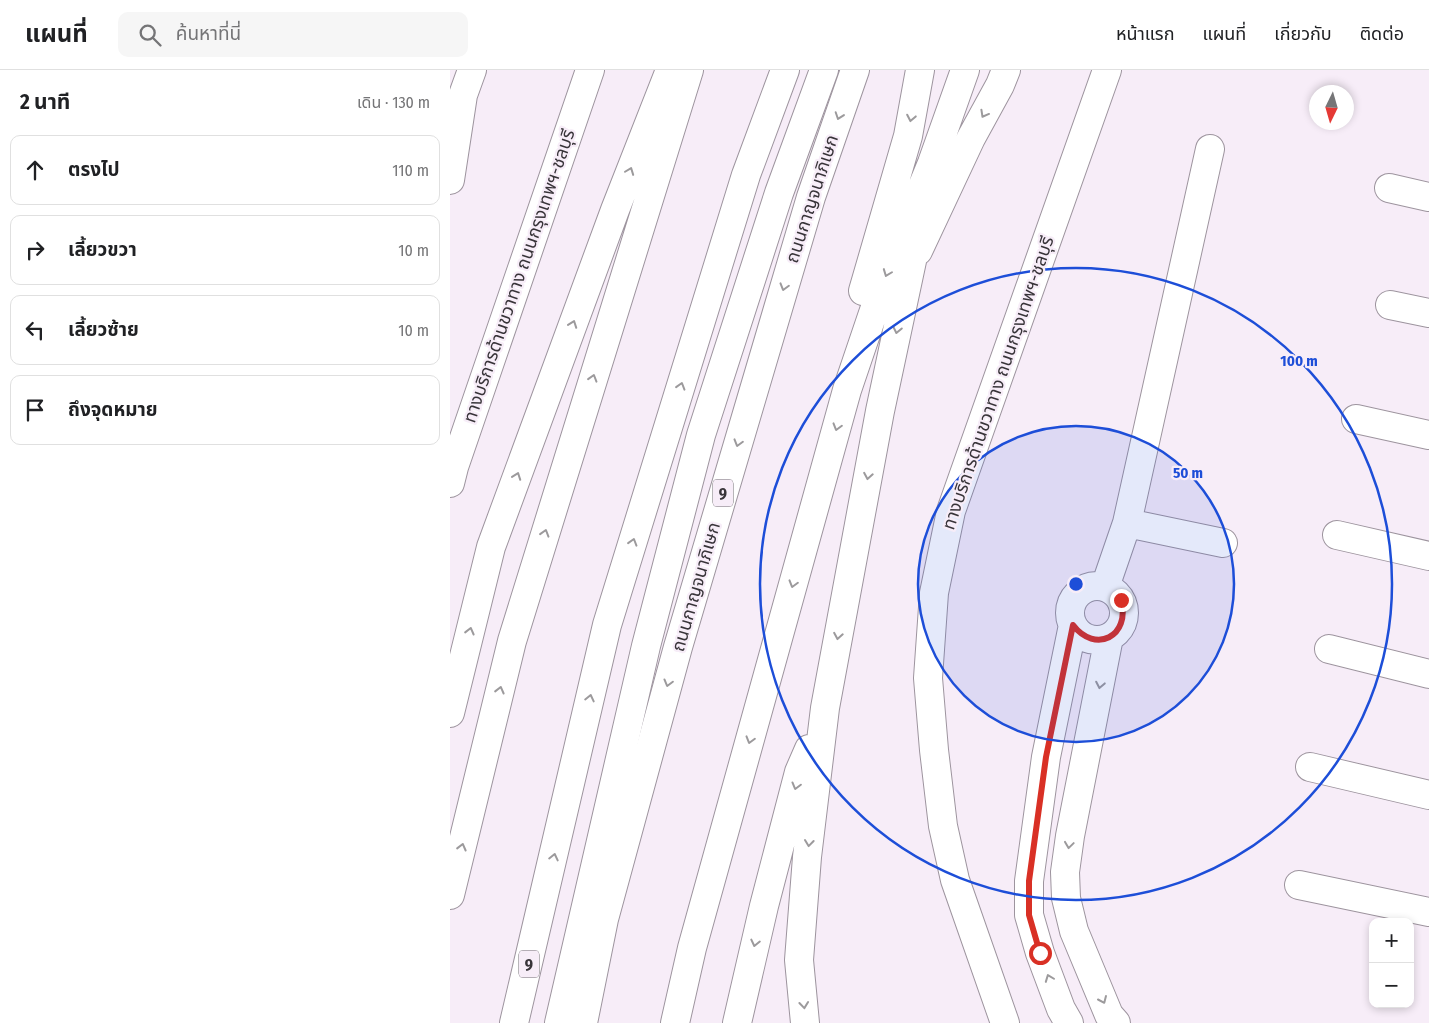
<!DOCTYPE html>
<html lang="th">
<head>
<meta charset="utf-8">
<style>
  :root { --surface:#fff; --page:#f6f6f6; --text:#202124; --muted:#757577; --line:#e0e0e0 }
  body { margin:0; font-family:"Fira Sans Condensed","Noto Sans Thai",sans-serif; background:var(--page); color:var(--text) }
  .controls { position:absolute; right:15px; bottom:15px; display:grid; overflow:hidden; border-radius:10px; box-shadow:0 2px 8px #0003 }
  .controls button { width:45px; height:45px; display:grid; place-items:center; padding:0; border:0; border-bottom:1px solid var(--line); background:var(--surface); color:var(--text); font:25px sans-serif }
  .compass { position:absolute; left:859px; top:15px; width:45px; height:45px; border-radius:50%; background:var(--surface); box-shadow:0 2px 8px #0003; rotate:185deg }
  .stop { position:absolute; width:15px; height:15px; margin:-11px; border:4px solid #d93025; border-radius:50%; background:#fff }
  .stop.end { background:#d93025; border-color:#fff; box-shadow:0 1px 5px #0008 }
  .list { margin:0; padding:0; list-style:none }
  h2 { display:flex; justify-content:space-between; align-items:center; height:65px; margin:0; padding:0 20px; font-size:21px }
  h2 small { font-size:16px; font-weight:400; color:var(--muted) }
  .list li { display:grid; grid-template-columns:32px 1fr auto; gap:15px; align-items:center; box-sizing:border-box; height:70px; margin:0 10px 10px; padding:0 10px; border:1px solid var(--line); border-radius:10px }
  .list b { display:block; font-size:19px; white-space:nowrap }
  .list em { font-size:16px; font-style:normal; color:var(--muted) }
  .icon { flex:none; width:28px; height:28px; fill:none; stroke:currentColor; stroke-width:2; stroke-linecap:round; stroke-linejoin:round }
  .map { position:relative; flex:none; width:979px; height:953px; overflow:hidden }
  header { display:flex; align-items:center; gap:30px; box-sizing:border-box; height:70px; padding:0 25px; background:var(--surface); border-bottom:1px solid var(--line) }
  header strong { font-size:24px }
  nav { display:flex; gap:28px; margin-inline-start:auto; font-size:18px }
  .search { width:350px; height:45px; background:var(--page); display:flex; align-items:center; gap:12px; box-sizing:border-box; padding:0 18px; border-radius:10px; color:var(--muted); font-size:19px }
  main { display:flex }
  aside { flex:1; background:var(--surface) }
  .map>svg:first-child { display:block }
</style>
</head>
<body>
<header>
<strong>แผนที่</strong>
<div class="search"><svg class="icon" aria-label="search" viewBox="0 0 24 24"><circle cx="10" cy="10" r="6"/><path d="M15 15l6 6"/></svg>ค้นหาที่นี่</div>
<nav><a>หน้าแรก</a><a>แผนที่</a><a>เกี่ยวกับ</a><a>ติดต่อ</a></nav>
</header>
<main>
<aside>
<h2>2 นาที<small>เดิน · 130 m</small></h2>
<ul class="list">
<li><svg class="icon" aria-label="ahead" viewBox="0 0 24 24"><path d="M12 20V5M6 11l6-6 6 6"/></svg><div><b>ตรงไป</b></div><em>110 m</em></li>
<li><svg class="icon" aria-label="right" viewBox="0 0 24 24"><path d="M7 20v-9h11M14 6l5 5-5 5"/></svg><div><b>เลี้ยวขวา</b></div><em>10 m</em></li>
<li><svg class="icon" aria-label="left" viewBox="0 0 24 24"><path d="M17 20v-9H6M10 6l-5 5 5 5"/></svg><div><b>เลี้ยวซ้าย</b></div><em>10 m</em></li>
<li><svg class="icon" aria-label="arrive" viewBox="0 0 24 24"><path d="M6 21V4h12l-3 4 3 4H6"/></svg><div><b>ถึงจุดหมาย</b></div></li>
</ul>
</aside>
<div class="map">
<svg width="979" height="953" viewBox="0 0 979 953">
  <rect width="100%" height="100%" fill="#f7edf8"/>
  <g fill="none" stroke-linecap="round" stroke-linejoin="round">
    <g stroke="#9d949e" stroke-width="30">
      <path id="minor" d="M0 110 13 25 22 0
        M939 118 979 127
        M940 235 979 243
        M906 349 979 365
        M677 453 773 473
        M887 465 979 486
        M620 543a27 27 0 1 1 54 0a27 27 0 1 1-54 0Z
        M655 517 677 453 760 79
        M659 567 620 766 615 802 616 828 624 861 659 945 666 953
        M879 579 979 604
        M860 697 979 725
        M849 815 979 842
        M109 953 196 576 251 365 329 123 374 0
        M619 953 611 939 590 883 579 845V811L596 687 623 555"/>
    </g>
    <g stroke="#9d949e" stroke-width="30">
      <path id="major" d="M0 413 4 397 140 0
        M555 953 505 810 493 756 484 680 478 608 484 523 501 441 657 0"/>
    </g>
    <g stroke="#9d949e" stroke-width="30">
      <path id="highway" d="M468 181 521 68 550 15 556 0
        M413 221 458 66 470 0
        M0 643 41 477 165 140 220 0
        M0 825 62 571 239 0
        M64 953 157 555 296 105 335 0
        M133 953 154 849 228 577 361 127 405 0
        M225 953 242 878 397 320 437 202 482 93 515 0
        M287 953 314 836 349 702 359 679
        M355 953 349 890 357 787 375 638 430 341 469 158"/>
    </g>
    <use href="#minor" stroke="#fff" stroke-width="28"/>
    <use href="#major" stroke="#fff" stroke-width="28"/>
    <use href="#highway" stroke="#fff" stroke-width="28"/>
  </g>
  <defs><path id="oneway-chevron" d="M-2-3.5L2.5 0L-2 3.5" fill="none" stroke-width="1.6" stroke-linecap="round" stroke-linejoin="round" transform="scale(1.25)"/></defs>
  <g stroke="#9c9a9c">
    <use href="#oneway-chevron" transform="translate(534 44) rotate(119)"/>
    <use href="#oneway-chevron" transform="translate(389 46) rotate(109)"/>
    <use href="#oneway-chevron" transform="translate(461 48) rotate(101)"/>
    <use href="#oneway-chevron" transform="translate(180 101) rotate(-69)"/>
    <use href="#oneway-chevron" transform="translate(437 203) rotate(111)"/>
    <use href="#oneway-chevron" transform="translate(334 217) rotate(106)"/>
    <use href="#oneway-chevron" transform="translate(123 254) rotate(-70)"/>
    <use href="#oneway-chevron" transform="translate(447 260) rotate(102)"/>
    <use href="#oneway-chevron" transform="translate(143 308) rotate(-73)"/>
    <use href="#oneway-chevron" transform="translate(231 316) rotate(-73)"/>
    <use href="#oneway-chevron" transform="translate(387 357) rotate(106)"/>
    <use href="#oneway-chevron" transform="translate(288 373) rotate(106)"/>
    <use href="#oneway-chevron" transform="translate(67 406) rotate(-70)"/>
    <use href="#oneway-chevron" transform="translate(418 406) rotate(100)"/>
    <use href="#oneway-chevron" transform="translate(95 463) rotate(-73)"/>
    <use href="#oneway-chevron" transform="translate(183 472) rotate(-73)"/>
    <use href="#oneway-chevron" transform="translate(343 514) rotate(106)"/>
    <use href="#oneway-chevron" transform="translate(20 561) rotate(-76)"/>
    <use href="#oneway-chevron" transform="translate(388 566) rotate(100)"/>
    <use href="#oneway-chevron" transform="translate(218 613) rotate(105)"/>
    <use href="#oneway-chevron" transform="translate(650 615) rotate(101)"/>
    <use href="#oneway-chevron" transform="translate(50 620) rotate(-76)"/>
    <use href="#oneway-chevron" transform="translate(140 628) rotate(-77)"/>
    <use href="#oneway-chevron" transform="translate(300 670) rotate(106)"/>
    <use href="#oneway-chevron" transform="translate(346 716) rotate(105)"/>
    <use href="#oneway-chevron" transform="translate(359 773) rotate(97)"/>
    <use href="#oneway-chevron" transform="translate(619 775) rotate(98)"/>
    <use href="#oneway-chevron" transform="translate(12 777) rotate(-76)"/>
    <use href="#oneway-chevron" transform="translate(104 787) rotate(-77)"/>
    <use href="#oneway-chevron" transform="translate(305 873) rotate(103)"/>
    <use href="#oneway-chevron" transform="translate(599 908) rotate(-111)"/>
    <use href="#oneway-chevron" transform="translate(653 930) rotate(66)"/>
    <use href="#oneway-chevron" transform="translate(354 935) rotate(84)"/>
  </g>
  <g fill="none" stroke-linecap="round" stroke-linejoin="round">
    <path stroke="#d93025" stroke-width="6" d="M590 883 579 845V811L596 687 623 555C645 584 681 567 671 530"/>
  </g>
  <circle cx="626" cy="514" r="158" fill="#1d4ed8" fill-opacity=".12"/>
  <g fill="none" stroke="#1d4ed8" stroke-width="2.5">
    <circle cx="626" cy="514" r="158"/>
    <circle cx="626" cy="514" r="316"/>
  </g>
  <g text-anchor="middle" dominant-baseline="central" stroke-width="4.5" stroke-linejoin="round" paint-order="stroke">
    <g fill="#f7edf8" stroke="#716c72" stroke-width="1">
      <rect x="263" y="409.5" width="20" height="27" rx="4"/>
      <rect x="69" y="880.5" width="20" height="27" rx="4"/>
    </g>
    <g font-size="16" font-weight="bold" fill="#383439">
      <text x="273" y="423">9</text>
      <text x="79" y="894">9</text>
    </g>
    <g font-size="18" fill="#383439" stroke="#f7edf8">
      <text transform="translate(362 129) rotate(-72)">ถนนกาญจนาภิเษก</text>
      <text transform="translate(69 206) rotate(-71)">ทางบริการด้านขวาทาง ถนนกรุงเทพฯ-ชลบุรี</text>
      <text transform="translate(548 313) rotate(-71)">ทางบริการด้านขวาทาง ถนนกรุงเทพฯ-ชลบุรี</text>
      <text transform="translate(246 517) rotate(-74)">ถนนกาญจนาภิเษก</text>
    </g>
  </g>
  <circle cx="626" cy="514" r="8" fill="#1d4ed8" stroke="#f7edf8" stroke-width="2.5"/>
  <g font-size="15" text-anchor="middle" font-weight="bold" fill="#1d4ed8" stroke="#f7edf8" stroke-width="4.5" stroke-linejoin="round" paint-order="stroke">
    <text x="849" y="296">100 m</text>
    <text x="738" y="408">50 m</text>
  </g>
</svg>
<div class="controls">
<button>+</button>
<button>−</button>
</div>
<svg class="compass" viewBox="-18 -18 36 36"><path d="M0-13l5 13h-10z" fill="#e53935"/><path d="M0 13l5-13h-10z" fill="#757577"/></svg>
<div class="stop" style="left:590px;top:883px"></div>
<div class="stop end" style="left:671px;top:530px"></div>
</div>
</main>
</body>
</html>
